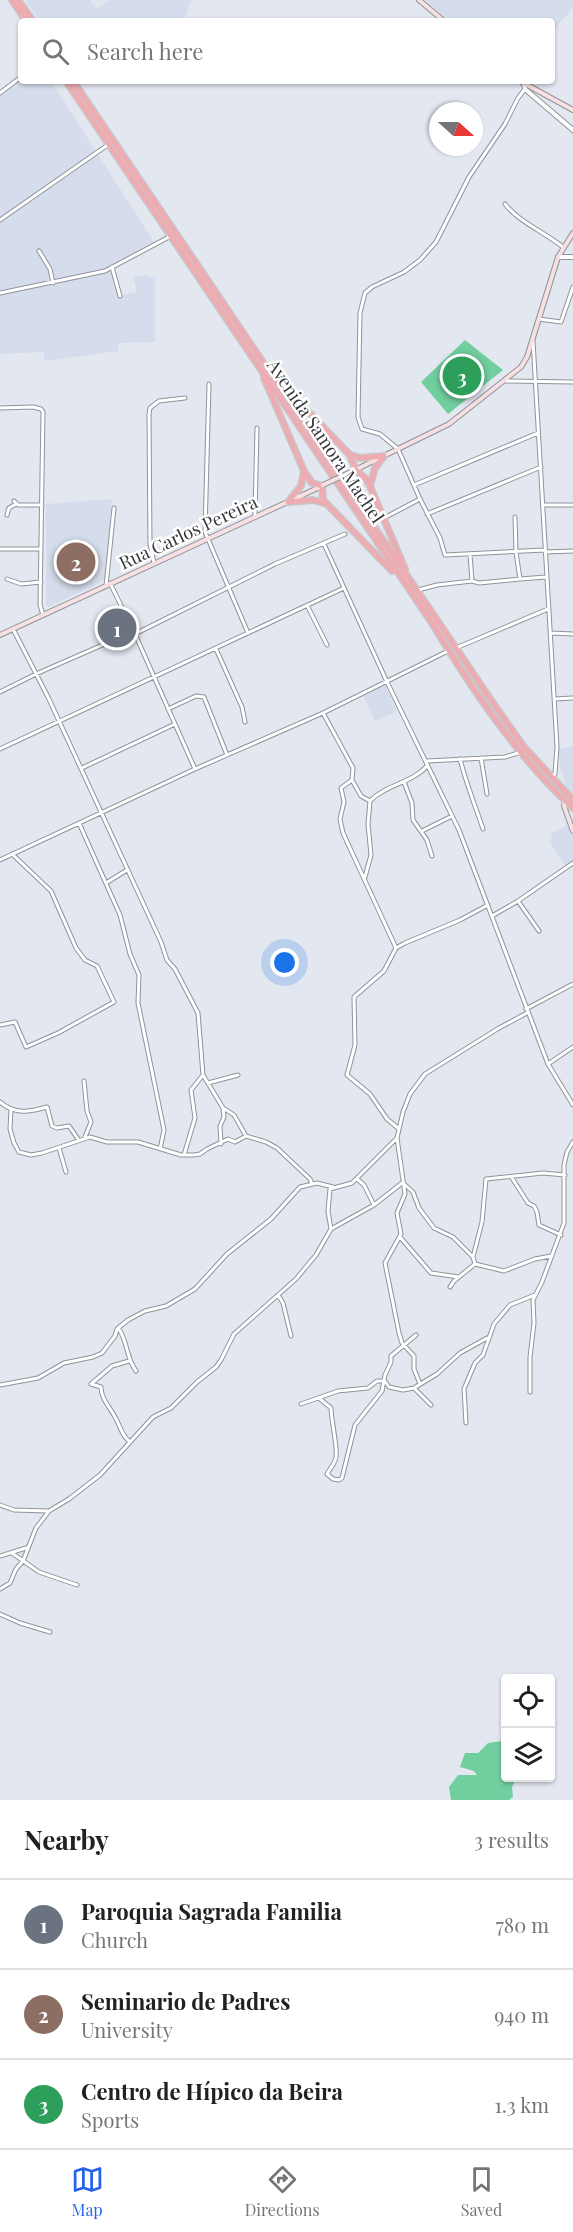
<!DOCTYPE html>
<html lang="en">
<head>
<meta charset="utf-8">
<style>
  :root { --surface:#fff; --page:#f2f2f2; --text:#202124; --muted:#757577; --line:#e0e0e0; --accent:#2563eb }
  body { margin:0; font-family:"Playfair Display",serif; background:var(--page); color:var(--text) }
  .controls { position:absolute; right:18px; bottom:18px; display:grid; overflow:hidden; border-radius:6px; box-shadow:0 2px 4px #0004 }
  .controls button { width:54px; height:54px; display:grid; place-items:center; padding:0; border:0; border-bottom:2px solid var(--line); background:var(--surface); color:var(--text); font:30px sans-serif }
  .compass { position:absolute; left:429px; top:102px; width:54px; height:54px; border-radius:50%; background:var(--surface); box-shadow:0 2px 4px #0004; rotate:111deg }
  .you { position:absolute; left:285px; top:963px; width:21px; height:21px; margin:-15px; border:4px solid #fff; border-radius:50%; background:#1a73e8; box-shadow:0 0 0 9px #1a73e833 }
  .badge { display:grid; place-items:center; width:39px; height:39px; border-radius:50%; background:var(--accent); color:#fff; font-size:20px; font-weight:700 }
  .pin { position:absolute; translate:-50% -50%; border:3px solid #fff; box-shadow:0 2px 6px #0006 }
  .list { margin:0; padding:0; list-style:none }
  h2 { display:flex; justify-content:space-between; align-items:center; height:78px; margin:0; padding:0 24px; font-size:26px }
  h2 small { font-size:20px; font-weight:400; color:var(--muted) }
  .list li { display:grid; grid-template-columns:39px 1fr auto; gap:18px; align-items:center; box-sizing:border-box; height:90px; padding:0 24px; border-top:2px solid var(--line) }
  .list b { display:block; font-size:22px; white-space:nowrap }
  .list p { margin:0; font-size:20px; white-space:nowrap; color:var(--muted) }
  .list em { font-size:20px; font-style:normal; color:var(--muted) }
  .icon { flex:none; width:33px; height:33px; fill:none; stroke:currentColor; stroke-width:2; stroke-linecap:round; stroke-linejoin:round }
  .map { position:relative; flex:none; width:573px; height:1800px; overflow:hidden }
  .search { position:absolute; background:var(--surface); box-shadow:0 2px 4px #0004; left:18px; right:18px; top:18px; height:66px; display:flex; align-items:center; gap:15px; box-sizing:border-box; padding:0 21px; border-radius:6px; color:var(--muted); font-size:22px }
  .sheet { height:348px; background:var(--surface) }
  nav { display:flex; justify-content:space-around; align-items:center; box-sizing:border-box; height:84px; border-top:2px solid var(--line); background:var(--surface); font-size:16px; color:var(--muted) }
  nav a { display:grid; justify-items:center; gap:3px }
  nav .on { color:var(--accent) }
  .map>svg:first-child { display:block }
</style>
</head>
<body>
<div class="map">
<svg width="573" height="1800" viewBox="0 0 573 1800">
  <rect width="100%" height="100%" fill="#e3e7f0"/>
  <path fill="#d5dceb" d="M25 0H90L97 9 109 0H191L184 21H40Z
    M425 0H573V8L552 32V21H450Z
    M21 78V81H51L154 242 111 266 119 295 137 292 133 277 148 275 150 278 155 276V342L118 343V351L44 361V352L0 354V93Z
    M112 499 105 580 49 607 46 606V504Z
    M385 685 397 711 375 721 363 695Z
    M573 746V793L566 787 560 766 559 749Z
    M567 825 573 835V861L565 866 549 841 552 838 550 834Z"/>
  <path fill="#71ce9f" d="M465 340 503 370 448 414 421 382Z
    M502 1741 505 1753 502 1756 505 1760 506 1778H516L512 1787 513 1797 509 1800H451L449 1787 458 1775H477L474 1771 460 1767 465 1753H478L488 1743Z"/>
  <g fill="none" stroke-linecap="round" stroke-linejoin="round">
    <g stroke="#8f939b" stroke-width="5">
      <path id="minor" d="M525 89 518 98 505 124 469 177 436 242 420 260 404 272 372 287 365 293 360 313 358 417 362 429 380 434 398 449 420 499 440 538 445 555 545 550
        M0 93 21 77
        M505 204C520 223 545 232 564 248
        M0 220 109 144
        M39 251 50 269 53 283
        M112 267 120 296
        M0 293 105 271 169 237
        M539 319 561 322 573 287
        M533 341 557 747 555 774 552 777
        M505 381 573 382
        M209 384 205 532 248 633
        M0 408 33 407 41 409 43 412 40 605 43 615
        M414 485 538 433
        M14 501 18 505H42
        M543 505H573
        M427 514 541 467
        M7 515 9 508 16 504
        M255 515 257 428
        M515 517 516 552 520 579 546 577
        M384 518 420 499
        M324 544 387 682 459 830 548 1064 573 1105
        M0 549H41
        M545 552 573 551
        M154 563 150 544 149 414 150 408 159 401 185 398
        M7 579 21 584 41 582
        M472 581 479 583 520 579
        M110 583 135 634 195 769
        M106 586 114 508
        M418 590 437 585 472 581 470 554
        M307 605 327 645
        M13 629 48 697 161 942 167 960 175 969 198 1013 203 1075 223 1108 234 1115 246 1136 266 1142 277 1148 310 1179 312 1184
        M550 633 573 634
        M456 648 548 609
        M216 649 242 707 245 722
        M0 692 36 674 116 639 135 634 275 564 345 534
        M554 699 573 698
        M168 709 196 696 204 697 227 755
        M323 713 353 768 352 780 361 796 370 801
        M0 749 344 588
        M481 758 487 794
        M460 759C466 783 475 805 483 829
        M427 761 505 757 521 752
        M82 768 175 724
        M352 780 341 788 344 802 340 819 343 833 396 948
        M404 782 412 803 413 820 427 840 432 856
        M79 823 120 915 130 954 139 975 138 1003 164 1130 160 1149
        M422 831 452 816
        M0 860 195 769 323 713 448 651
        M365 877 371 855 368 824 370 801C385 785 412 783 427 766
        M106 883 127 870
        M518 901 539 931
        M492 916 518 901 573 863
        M526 1009 573 984
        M0 1025 15 1022 26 1047 58 1033 114 1002 97 966 85 960 76 948 51 891 12 854
        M548 1064 573 1047
        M84 1081 87 1111 91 1122 85 1137
        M208 1083 238 1075
        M0 1102C15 1115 29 1112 47 1107L52 1126 57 1128 69 1126 78 1139
        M11 1110 10 1129 14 1143 19 1152 31 1155 42 1153 90 1137 107 1142H138L181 1155H194L200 1154 207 1149 228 1139 235 1142 246 1136
        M399 1129 387 1119 370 1094 347 1075 355 1045 354 997 384 971 396 948 405 943 460 920 488 905
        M221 1144 220 1126 224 1117 223 1108
        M59 1148 66 1172
        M184 1155 195 1118 191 1090 203 1075
        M512 1178 528 1203 534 1206 537 1212 539 1225 561 1235
        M357 1179 364 1185 374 1205
        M404 1184 413 1192 419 1208 434 1228 453 1237 473 1257
        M331 1229 328 1211 330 1189 352 1183 397 1138
        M400 1237 431 1273 459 1277
        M475 1264 473 1257 482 1222 486 1179 543 1173 565 1175
        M450 1287 454 1281 475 1264 504 1271 535 1259 551 1256
        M278 1295 283 1303 291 1336
        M118 1328C128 1340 125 1356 136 1371
        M384 1380 389 1387 403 1390 414 1388 437 1374 460 1353 487 1338
        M91 1384 101 1387C101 1399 110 1407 115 1417 121 1427 121 1435 130 1442
        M91 1384 112 1366 129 1361
        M420 1384 414 1369V1356L402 1343 399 1333 385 1263 401 1234 397 1213 405 1194 397 1138 403 1112 410 1094 425 1074 499 1028 527 1013
        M0 1385 38 1378 64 1363 93 1357 102 1353 115 1336 117 1329 128 1320 145 1311 166 1306 195 1289 227 1254 271 1219 300 1187 317 1183 333 1187
        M414 1388 431 1405
        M530 1392V1357L534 1323 533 1300 542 1282 564 1223V1165L567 1152 573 1142
        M320 1399 331 1408C331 1419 338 1449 336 1457 335 1464 330 1468 327 1474L333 1479 339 1480 342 1478 355 1425 382 1391 385 1375 391 1362V1356L416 1335
        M301 1404 338 1391 368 1388 377 1381H383
        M466 1423 464 1389 475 1363 483 1355 494 1324 510 1305 535 1295
        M0 1505 14 1510 48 1511
        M12 1553 39 1572 77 1585
        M0 1556 26 1548
        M0 1589 10 1583 16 1569 23 1561 36 1528 49 1511 69 1499 100 1475 153 1417 171 1408 197 1382 216 1367 221 1360 234 1334 296 1279 316 1255 331 1229 374 1205 402 1183
        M0 1614 20 1623 50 1632"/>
    </g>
    <g stroke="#8f939b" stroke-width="6">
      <path id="tertiary" d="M524 84 525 89 573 130
        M558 257H573"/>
    </g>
    <g stroke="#8f939b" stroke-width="6">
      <path id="secondary" d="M419 0 444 21
        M520 81 573 110
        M355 470 449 424 521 367 527 357 558 257 573 233
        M0 635 322 486
        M565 801 564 806 573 831"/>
    </g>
    <g stroke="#c7c7c8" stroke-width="8">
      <path id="trunk" d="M12 0 26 21
        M18 0 33 21
        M66 81 432 623C469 685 520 760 573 808
        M73 81 495 706 524 747 573 800
        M264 378 304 471 312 483 322 486 323 500 392 571
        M279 381 349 454 356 470 366 479 370 486 405 569
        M351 455 360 458 384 456
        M370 486 375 468 384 456
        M288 502 313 500 324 503
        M288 502 301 486 304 472"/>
    </g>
    <use href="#minor" stroke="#fff" stroke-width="3"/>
    <use href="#tertiary" stroke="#fff" stroke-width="4"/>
    <use href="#secondary" stroke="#f8e0e2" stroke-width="4"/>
    <use href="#trunk" stroke="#eeacb2" stroke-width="5"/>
    <g stroke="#8f939b" stroke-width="6" stroke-linecap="butt">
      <path id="secondary-bridge" d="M323 485 353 471"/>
    </g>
    <use href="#secondary-bridge" stroke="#f8e0e2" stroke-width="4"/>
  </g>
  <g text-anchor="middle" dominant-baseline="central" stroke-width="5" stroke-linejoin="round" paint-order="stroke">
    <g font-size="18" fill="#36373b" stroke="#fff">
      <text transform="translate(326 441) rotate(56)">Avenida Samora Machel</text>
      <text transform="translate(188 532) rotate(-25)">Rua Carlos Pereira</text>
    </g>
  </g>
</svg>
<div class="controls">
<button><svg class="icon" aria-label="locate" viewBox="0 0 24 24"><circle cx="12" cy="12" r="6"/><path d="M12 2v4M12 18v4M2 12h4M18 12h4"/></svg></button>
<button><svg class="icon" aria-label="layers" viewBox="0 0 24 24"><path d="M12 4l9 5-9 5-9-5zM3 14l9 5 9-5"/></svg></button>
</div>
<svg class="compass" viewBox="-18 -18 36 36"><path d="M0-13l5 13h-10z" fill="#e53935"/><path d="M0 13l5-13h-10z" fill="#757577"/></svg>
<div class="you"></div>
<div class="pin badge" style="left:117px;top:628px;background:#6b7280">1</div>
<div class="pin badge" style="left:76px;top:562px;background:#8d6e63">2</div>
<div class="pin badge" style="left:462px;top:376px;background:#2e9e5b">3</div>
<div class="search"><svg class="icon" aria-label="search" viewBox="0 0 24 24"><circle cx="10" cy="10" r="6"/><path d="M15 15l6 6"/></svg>Search here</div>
</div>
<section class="sheet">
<h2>Nearby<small>3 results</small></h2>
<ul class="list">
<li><span class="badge" style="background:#6b7280">1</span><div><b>Paroquia Sagrada Familia</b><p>Church</p></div><em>780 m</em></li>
<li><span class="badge" style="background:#8d6e63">2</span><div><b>Seminario de Padres</b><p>University</p></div><em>940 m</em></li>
<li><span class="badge" style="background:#2e9e5b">3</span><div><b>Centro de Hípico da Beira</b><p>Sports</p></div><em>1.3 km</em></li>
</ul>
</section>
<nav>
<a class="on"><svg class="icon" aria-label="map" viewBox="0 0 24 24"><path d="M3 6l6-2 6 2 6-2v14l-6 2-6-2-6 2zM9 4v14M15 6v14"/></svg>Map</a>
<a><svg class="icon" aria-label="directions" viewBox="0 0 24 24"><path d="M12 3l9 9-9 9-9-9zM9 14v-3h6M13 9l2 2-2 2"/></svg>Directions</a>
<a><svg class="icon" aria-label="saved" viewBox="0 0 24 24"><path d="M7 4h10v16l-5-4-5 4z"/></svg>Saved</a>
</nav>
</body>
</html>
